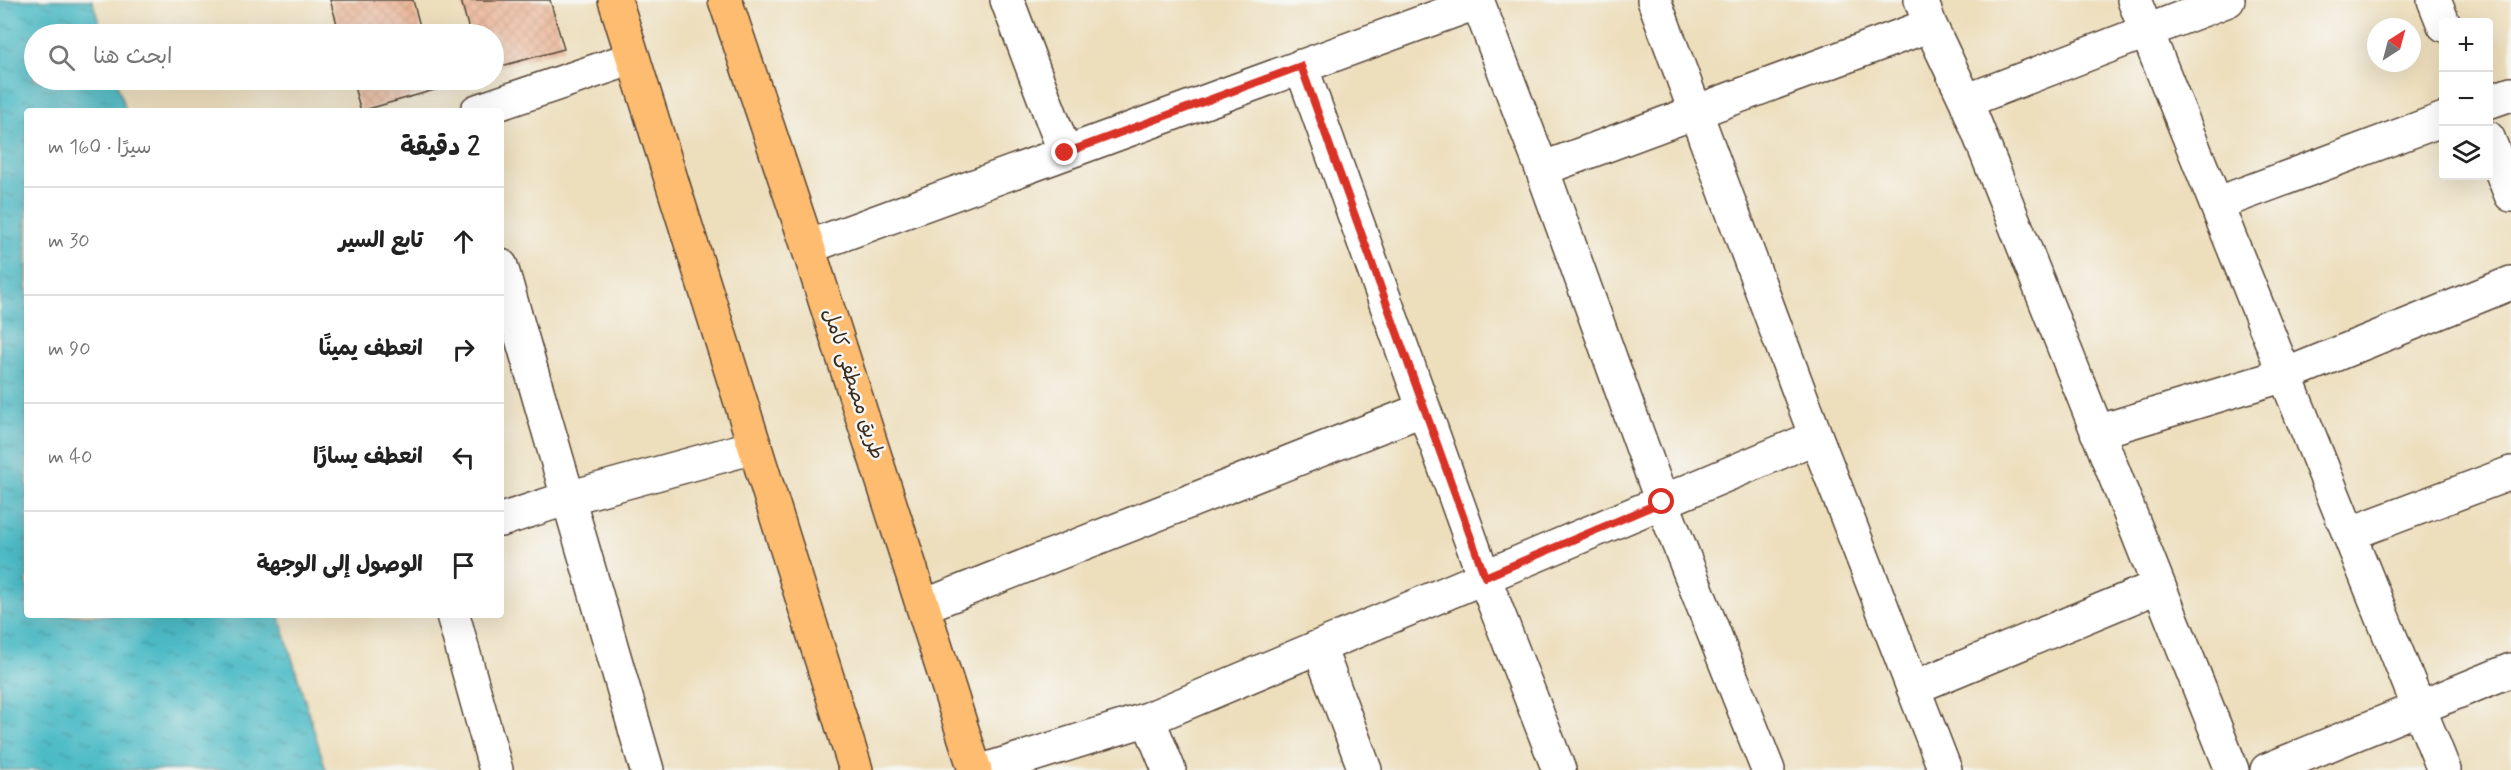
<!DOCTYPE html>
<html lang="ar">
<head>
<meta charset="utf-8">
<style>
  :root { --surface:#fff; --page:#f2f2f2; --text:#222; --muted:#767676; --line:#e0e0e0 }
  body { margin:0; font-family:Mynerve,"Playpen Sans Arabic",sans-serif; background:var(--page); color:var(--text); direction:rtl }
  .controls { position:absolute; right:18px; top:18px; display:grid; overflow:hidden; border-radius:6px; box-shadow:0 6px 24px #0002 }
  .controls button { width:54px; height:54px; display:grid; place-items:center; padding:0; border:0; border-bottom:2px solid var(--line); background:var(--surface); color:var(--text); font:30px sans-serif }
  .compass { position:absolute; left:2367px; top:18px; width:54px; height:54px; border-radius:50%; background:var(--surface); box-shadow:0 6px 24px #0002; rotate:36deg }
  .stop { position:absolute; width:18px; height:18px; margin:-14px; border:4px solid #d93025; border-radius:50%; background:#fff }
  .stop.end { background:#d93025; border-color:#fff; box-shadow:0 2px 6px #0008 }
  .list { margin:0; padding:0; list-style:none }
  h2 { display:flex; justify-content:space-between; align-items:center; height:78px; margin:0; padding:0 24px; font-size:26px }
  h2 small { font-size:20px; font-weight:400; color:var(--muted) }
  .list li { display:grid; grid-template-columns:39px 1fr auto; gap:18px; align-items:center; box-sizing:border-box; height:108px; padding:0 24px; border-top:2px solid var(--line) }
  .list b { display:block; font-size:22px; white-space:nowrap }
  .list em { font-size:20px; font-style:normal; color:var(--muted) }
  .icon { flex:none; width:33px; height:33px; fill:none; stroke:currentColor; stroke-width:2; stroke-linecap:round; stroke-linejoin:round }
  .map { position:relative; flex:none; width:2511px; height:770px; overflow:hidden; direction:ltr }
  .search { position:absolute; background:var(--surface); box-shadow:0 6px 24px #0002; left:24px; top:24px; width:480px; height:66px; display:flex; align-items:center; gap:15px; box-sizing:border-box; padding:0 21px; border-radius:33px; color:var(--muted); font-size:22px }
  .panel { position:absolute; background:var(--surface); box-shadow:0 6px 24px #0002; left:24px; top:108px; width:480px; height:510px; border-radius:6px; direction:rtl }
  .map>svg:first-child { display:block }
</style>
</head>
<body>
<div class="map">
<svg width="2511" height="770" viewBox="0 0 2511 770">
  <defs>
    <pattern id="water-ripples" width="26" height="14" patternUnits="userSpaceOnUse" patternTransform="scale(1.5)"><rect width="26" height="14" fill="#4dbbc6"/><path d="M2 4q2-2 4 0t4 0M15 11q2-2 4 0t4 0" fill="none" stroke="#4198a0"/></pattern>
    <pattern id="building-cross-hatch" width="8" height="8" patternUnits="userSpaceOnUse" patternTransform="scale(1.5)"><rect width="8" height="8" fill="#ebb495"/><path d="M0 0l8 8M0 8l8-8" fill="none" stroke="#ca9b80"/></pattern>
  </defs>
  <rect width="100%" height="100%" fill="#f6f6f2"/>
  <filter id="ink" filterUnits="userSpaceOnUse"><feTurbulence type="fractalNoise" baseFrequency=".0167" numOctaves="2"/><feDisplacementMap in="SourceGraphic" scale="12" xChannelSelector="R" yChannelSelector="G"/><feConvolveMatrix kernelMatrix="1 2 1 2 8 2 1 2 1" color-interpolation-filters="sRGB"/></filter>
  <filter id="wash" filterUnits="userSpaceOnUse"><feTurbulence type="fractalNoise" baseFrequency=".008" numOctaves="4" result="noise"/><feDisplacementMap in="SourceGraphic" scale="24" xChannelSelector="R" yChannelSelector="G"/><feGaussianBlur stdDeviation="1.35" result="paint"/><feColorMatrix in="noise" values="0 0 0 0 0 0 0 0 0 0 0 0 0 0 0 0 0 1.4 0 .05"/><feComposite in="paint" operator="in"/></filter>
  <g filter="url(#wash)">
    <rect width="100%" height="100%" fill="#eddebc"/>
    <path fill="url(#water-ripples)" stroke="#447272" stroke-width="1.5" d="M0 0H92L103 34H34V80H116L126 111H27V615H279L326 770H0Z"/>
    <g id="blocks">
      <path fill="url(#building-cross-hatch)" d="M330 0H413L422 34H340Z
        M461 0H550L564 49 494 68V34H470Z
        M352 80H435L438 89 361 111Z"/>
    </g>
  </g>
  <g filter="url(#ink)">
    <use href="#blocks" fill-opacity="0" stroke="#564536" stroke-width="1.5"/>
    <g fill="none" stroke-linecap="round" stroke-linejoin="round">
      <g stroke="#564536" stroke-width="36">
        <path id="minor" d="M1007 0 1065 153
          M1477 0 1542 169 1662 502 1768 770
          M1654 0 1816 437 1945 770
          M1921 0 1930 25 1966 101 2232 770
          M2134 0 2444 770
          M2434 0 2444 25
          M1301 66 1484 577 1559 770
          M1966 101 2228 0
          M2488 102 2511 94
          M477 111 633 58
          M2488 138 2511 195
          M1542 169 1930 25
          M2216 204 2444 119
          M808 247 1478 2
          M501 266 647 770
          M2097 432 2285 375 2511 283
          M501 520 568 498 754 447
          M2349 534 2511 473
          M924 606 1424 409
          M453 615 496 770
          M1319 647 1365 770
          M1913 688 2159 586
          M1148 719 1169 770
          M985 770 1148 719 1816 437
          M2267 770 2511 670"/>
      </g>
      <g stroke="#564536" stroke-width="36">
        <path id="major" d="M615 0 856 770
          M725 0 808 247 975 770"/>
      </g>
      <use href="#minor" stroke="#fff" stroke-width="33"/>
      <use href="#major" stroke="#fdbc70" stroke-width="33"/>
    </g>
  </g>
  <g fill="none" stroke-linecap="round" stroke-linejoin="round" filter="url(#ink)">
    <path stroke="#d93025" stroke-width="8" d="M1065 153 1301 66 1485 577 1662 502"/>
  </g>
  <g text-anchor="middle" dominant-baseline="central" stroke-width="5" stroke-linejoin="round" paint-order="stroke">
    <g font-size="20" fill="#3b2a1e" stroke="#f6f6f2">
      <text transform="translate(853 384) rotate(72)">طريق مصطفى كامل</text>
    </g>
  </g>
</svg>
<div class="controls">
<button>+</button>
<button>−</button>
<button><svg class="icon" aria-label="layers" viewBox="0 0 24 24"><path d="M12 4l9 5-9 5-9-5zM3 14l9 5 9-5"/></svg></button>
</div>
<svg class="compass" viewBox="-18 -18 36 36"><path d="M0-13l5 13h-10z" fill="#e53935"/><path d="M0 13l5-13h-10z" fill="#767676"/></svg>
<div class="stop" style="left:1662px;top:502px"></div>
<div class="stop end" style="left:1065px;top:153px"></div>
<div class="search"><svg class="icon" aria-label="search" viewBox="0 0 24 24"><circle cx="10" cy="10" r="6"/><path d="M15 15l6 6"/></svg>ابحث هنا</div>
<section class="panel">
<h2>2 دقيقة<small>سيرًا · 160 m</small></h2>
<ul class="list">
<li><svg class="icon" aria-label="ahead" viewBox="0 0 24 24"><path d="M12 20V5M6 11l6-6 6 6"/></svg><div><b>تابع السير</b></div><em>30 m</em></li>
<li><svg class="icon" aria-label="right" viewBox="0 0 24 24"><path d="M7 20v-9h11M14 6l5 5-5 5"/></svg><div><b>انعطف يمينًا</b></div><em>90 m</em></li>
<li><svg class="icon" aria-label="left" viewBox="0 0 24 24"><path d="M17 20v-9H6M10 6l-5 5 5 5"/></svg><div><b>انعطف يسارًا</b></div><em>40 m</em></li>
<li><svg class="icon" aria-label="arrive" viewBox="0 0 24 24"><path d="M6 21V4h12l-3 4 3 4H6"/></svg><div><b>الوصول إلى الوجهة</b></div></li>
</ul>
</section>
</div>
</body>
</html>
